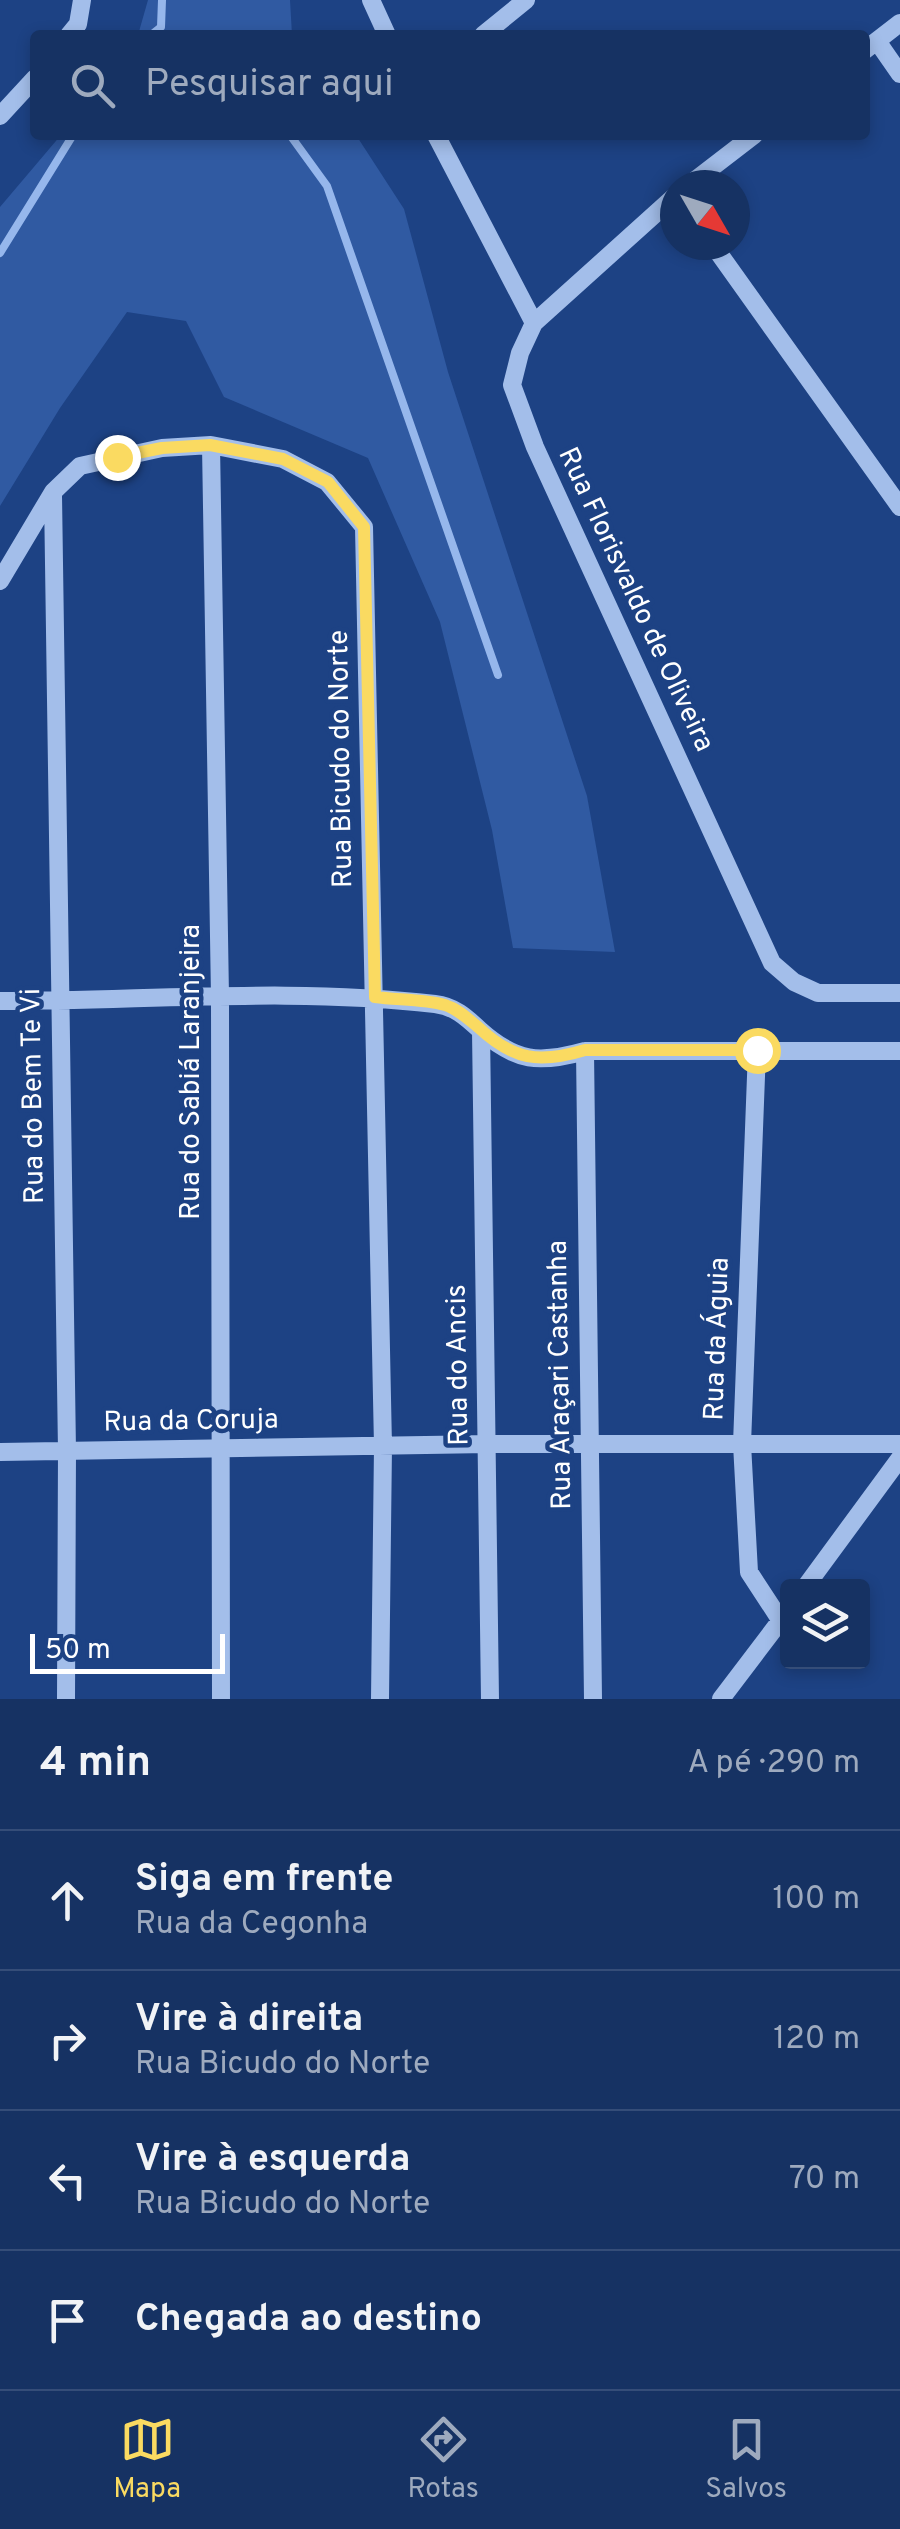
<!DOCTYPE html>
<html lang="pt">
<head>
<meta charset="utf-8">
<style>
  :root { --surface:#163263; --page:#233e6c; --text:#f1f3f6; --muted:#9eaabe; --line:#354d78; --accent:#fada61 }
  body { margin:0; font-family:Overpass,sans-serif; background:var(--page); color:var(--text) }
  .controls { position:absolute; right:30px; bottom:30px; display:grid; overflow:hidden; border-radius:10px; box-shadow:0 5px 15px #0003 }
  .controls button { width:90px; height:90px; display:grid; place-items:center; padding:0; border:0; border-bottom:2px solid var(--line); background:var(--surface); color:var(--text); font:50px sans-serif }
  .compass { position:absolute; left:660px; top:170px; width:90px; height:90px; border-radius:50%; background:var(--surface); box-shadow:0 5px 15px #0003; rotate:129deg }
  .scale { position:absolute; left:30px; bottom:25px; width:195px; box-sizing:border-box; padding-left:10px; border:5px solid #fff; border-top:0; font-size:28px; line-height:35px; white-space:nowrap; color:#fff; -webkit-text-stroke:8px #1d4284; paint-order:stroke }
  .stop { position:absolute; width:30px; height:30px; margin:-22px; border:8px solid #fada61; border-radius:50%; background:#fff }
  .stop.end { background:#fada61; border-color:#fff; box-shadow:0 2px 10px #0008 }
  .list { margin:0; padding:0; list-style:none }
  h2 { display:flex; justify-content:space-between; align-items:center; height:130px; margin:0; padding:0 40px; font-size:42px }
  h2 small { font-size:32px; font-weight:400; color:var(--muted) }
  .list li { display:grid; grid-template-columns:65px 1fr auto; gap:30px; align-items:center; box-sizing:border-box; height:140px; padding:0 40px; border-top:2px solid var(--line) }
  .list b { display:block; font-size:38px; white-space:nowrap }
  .list p { margin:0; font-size:32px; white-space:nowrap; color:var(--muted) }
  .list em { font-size:32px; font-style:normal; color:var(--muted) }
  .icon { flex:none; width:55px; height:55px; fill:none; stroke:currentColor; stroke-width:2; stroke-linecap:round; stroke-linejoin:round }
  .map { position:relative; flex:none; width:900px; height:1699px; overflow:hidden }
  .search { position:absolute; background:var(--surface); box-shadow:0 5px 15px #0003; left:30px; right:30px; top:30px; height:110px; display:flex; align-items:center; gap:25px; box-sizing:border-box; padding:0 35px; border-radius:10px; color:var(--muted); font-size:38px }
  .sheet { height:690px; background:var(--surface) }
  nav { display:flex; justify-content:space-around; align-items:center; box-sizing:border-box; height:140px; border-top:2px solid var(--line); background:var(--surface); font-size:28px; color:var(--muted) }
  nav a { display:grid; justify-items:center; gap:5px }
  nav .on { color:var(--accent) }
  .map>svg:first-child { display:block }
</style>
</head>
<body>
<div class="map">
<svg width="900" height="1699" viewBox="0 0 900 1699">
  <rect width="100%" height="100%" fill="#1d4284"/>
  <path fill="#305aa2" d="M148 0H290L292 35H138Z
    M61 135H356L404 209 448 372 587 796 615 952 513 948 492 830 440 622 368 458 224 397 186 321 127 312 60 408 0 506V207Z"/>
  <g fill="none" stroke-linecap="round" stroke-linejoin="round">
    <path stroke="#96b7ec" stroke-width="8" d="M151 35 161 27 162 0
      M290 135 327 186 498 675
      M0 253 73 135"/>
    <path stroke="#a3beea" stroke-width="18" d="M371 0 387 35
      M69 35 78 24 82 0
      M483 35 526 0
      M877 41 900 74
      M865 50 900 23
      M0 116 35 78
      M436 135 534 323
      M689 185 754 135
      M675 196 534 323 520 353 512 385 535 447 772 963 794 982 818 993H900
      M713 245 900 507
      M211 445 220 997 221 1699
      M53 495 67 1451 66 1699
      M0 581 53 492 80 466 162 448 211 445 283 459 327 482 364 527 383 1446 380 1699
      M0 1001C144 1001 291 987 435 1004 454 1006 466 1017 480 1030 516 1062 539 1064 585 1051H900
      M481 1031 490 1699
      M757 1050 742 1444 749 1572 781 1621
      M585 1051 593 1699
      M0 1452 488 1444H900
      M806 1586 900 1458
      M721 1699 787 1612"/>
  </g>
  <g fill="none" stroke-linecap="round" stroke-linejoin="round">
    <path stroke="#fada61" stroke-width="12" d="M117 457 162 448 210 445 283 459 328 482 364 527 375 997C397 1000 424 999 445 1005 458 1009 468 1019 478 1027 513 1060 539 1064 585 1050H757"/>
  </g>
  <g text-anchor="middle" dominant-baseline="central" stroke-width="9" stroke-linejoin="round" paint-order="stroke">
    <g font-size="28" fill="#fff" stroke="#1d4284">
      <text transform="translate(635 600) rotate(65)">Rua Florisvaldo de Oliveira</text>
      <text transform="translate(342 759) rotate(-91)">Rua Bicudo do Norte</text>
      <text transform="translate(192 1072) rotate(-90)">Rua do Sabiá Laranjeira</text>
      <text transform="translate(34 1096) rotate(-91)">Rua do Bem Te Vi</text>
      <text transform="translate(718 1339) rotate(-88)">Rua da Águia</text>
      <text transform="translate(459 1365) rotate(-91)">Rua do Ancis</text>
      <text transform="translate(561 1375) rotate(-91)">Rua Araçari Castanha</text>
      <text transform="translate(191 1422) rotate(-1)">Rua da Coruja</text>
    </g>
  </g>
</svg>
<div class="controls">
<button><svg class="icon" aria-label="layers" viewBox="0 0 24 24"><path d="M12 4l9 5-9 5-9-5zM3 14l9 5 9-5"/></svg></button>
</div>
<svg class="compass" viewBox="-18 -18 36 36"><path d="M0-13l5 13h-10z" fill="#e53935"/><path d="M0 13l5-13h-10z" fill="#9eaabe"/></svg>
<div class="scale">50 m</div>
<div class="stop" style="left:757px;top:1050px"></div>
<div class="stop end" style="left:117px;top:457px"></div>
<div class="search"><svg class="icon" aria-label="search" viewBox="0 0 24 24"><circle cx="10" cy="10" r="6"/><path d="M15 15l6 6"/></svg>Pesquisar aqui</div>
</div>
<section class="sheet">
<h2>4 min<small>A pé · 290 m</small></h2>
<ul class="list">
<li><svg class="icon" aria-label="ahead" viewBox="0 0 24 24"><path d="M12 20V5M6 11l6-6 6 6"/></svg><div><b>Siga em frente</b><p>Rua da Cegonha</p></div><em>100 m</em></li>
<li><svg class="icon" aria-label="right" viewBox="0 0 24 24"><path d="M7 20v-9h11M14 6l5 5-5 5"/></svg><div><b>Vire à direita</b><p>Rua Bicudo do Norte</p></div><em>120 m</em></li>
<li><svg class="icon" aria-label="left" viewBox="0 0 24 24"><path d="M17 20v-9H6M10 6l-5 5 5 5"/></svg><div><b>Vire à esquerda</b><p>Rua Bicudo do Norte</p></div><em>70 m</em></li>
<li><svg class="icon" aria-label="arrive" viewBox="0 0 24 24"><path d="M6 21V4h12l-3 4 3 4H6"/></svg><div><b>Chegada ao destino</b></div></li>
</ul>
</section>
<nav>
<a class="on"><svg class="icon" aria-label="map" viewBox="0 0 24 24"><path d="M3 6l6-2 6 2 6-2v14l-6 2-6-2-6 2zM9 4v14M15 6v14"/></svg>Mapa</a>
<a><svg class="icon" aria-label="directions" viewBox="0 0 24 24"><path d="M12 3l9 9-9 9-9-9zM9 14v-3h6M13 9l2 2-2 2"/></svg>Rotas</a>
<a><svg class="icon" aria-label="saved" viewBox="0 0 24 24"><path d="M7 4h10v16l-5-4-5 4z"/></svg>Salvos</a>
</nav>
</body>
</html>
